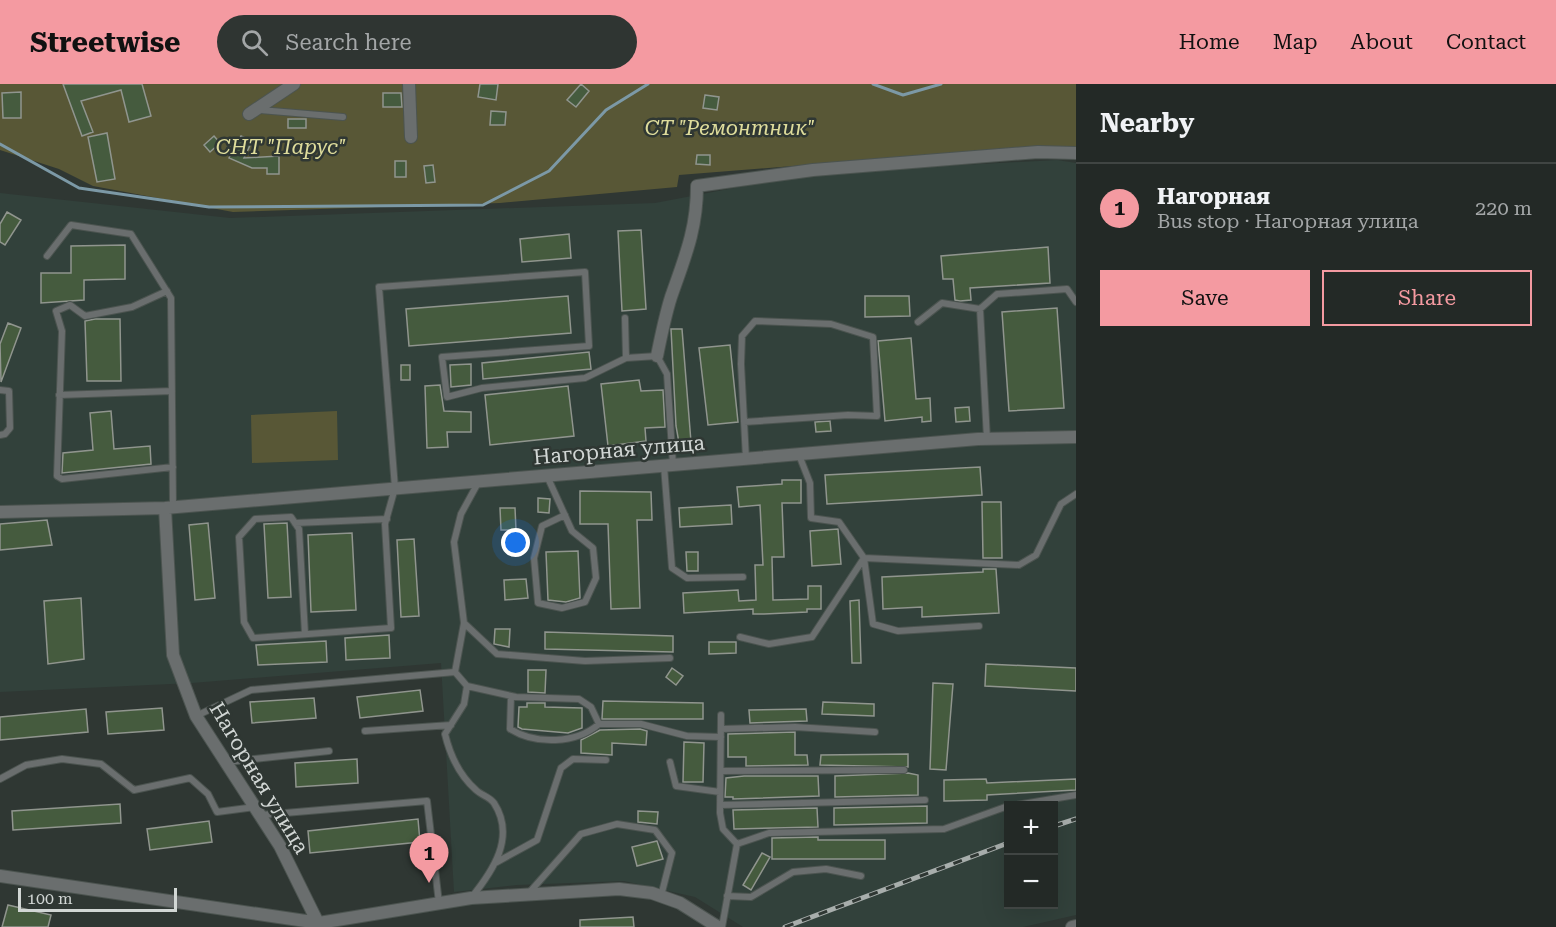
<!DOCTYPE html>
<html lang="en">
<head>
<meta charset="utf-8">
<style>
  :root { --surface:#232926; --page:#2f3532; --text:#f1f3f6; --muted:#a3a6a7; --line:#404543; --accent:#f49aa1 }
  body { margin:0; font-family:"Roboto Serif",serif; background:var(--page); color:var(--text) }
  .controls { position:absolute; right:18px; bottom:18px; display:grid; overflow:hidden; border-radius:0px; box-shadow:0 6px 24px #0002 }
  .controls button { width:54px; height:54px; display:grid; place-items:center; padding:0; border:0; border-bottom:2px solid var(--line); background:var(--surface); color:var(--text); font:30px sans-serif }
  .scale { position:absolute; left:18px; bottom:15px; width:159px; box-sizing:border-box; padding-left:6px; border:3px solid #d1d6d4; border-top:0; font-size:16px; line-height:21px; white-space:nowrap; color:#d1d6d4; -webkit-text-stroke:4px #2f3733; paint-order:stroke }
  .you { position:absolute; left:516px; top:459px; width:21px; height:21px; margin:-15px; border:4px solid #fff; border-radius:50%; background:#1a73e8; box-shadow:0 0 0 9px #1a73e833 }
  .badge { display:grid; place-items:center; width:39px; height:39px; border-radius:50%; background:var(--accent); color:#111; font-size:20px; font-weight:700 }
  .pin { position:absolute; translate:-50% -50px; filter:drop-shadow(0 2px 3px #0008) }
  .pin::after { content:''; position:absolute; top:32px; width:21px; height:18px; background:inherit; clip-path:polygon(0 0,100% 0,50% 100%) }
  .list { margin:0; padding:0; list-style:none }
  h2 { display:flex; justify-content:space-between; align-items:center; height:78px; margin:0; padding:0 24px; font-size:26px }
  h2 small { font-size:20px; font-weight:400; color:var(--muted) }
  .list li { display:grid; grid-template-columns:39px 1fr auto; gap:18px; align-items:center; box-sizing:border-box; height:90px; padding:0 24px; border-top:2px solid var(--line) }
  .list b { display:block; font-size:22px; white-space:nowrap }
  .list p { margin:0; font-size:20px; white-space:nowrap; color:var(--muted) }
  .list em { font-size:20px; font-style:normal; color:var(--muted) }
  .actions { display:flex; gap:12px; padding:18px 24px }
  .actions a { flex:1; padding:14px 0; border:2px solid var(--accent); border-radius:0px; text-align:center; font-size:21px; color:var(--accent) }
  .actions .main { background:var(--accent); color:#111 }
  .icon { flex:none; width:33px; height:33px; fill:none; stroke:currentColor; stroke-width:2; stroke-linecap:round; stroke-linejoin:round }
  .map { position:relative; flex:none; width:1076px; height:843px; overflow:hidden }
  header { display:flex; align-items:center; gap:36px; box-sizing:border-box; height:84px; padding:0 30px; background:var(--accent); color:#111 }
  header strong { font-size:28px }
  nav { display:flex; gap:33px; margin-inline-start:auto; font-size:21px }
  .search { width:420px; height:54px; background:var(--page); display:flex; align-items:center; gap:15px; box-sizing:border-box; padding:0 21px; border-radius:33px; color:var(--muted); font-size:22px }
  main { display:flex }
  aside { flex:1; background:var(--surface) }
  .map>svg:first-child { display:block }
</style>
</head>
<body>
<header>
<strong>Streetwise</strong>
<div class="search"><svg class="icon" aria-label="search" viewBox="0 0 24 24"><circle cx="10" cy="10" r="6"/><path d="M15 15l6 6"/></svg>Search here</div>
<nav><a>Home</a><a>Map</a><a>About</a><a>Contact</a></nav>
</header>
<main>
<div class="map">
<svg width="1076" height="843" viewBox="0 0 1076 843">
  <rect width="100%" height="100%" fill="#2f3733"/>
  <path fill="#32413b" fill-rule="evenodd" d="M1057 76 1076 79V831L1023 843H743L695 813 624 797 517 801 454 808 441 579 192 599 0 608V109L230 134 655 119 812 89ZM1008 722H1054V820H1008Z"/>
  <path fill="#585736" d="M0 0H1076V67L855 77 679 91 677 103 500 119 233 128 93 102 59 85 0 66Z
    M337 327 338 376 252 379 251 331Z"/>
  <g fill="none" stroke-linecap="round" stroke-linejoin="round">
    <path stroke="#7c99a6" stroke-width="3" d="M873 0 903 11 941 0
      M0 60 79 104 209 123 483 121 549 87 606 26 648 0"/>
  </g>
  <path fill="#455b3e" stroke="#90958e" stroke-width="1.5" d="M63 0H142L151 32 129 38 121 6 81 17 93 48 82 52Z
    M480 0H498L496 16 478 13Z
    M581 0 589 7 576 23 567 16Z
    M21 8V34H3L2 9Z
    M383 9H401L402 23H383Z
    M705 11 719 13 717 26 703 24Z
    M491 27 506 28 505 41H490Z
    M288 35H306V44H288Z
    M107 49 115 95 97 98 88 53Z
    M214 52 220 59 210 68 204 61Z
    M241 52 252 57 244 74 279 72V90H267V84H252L229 74Z
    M697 71H710V81L696 80Z
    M395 77H406V93H395Z
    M433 81 435 98 426 99 424 82Z
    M7 128 21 136 5 161 0 158V140Z
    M641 146 646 225 622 227 618 147Z
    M569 150 571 174 522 178 520 155Z
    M125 161V195L84 196V216L41 219V189H71V162Z
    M1048 163 1050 199 970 204 971 216 960 217 955 216 953 195H943L941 172Z
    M568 212 571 249 409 262 406 225Z
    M865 212H909L910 232 865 233Z
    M1057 224 1064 324 1009 327 1002 228Z
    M95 235H120L121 297H87L85 237Z
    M8 239 21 244 1 298 0 260Z
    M671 245H682L691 358 679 359 676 342Z
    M911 254 916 315 930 314 931 337 922 338V333L885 337 878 257Z
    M730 261 738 338 708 341 699 264Z
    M589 268 591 285 483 295 482 279Z
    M471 280V301L451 303 450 281Z
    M401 281H410V296H401Z
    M639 296 641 307 663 306 665 343 645 344 646 357 608 362 601 300Z
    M440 301 444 327 471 328V348H447L448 363 427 364 425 302Z
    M568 302 574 352 490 361 485 311Z
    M969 323 970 337 956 338 955 324Z
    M111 327 114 365 150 362 151 380 62 389 63 369 93 366 90 329Z
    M830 337 831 347 816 348 815 338Z
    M980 383 982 411 827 420 825 391Z
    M782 396H801V419H782L784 473H772L773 516 808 515V502H821V525H807V528L764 530H753V525L684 529 683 509 738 506 739 517 756 516 755 481H763L760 421 739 423 737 403 782 400Z
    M580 407 651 408 652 436H637L640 524 611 525 608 440H580Z
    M538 414 550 415 549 429 538 428Z
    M982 418H1001L1002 474H983Z
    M731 421 732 440 680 443 679 424Z
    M500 424H515L516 446H501Z
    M47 436 52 461 0 466V440Z
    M208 439 215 514 195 516 189 441Z
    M287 439 291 513 268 514 264 440Z
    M838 445 841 480 812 482 810 447Z
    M352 449 356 526 311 528 308 451Z
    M414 455 419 532 401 533 397 456Z
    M578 467 580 514 566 518 548 516 546 468Z
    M686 468H698V487H687Z
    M983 485H996L999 529 922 533V523L883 525 882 493 983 488Z
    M526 495 528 514 505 516 504 496Z
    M81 514 84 575 48 580 44 517Z
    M859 516 861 579H852L850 517Z
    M495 545H510L509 563 494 560Z
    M545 548 673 552V568L545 565Z
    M389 551 390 574 346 576 345 554Z
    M326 557 327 578 258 581 256 561Z
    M709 558H736V569L709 570Z
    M986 580 1076 584V607L985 602Z
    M672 584 683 592 676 601 666 593Z
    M528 586H546L545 609 528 608Z
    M933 599 953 600 946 686 930 685Z
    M420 606 423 627 360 634 357 613Z
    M314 614 316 634 252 639 250 618Z
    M603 617 703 619V635H602Z
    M823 618 874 620V632L822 630Z
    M527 619H545V623L582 624V644L568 649 522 645 518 643 519 623H527Z
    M162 624 164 646 108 650 106 628Z
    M86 625 88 648 0 656V633Z
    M806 625 807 637 750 639 749 626Z
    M640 645 647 647 646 661 612 659V671L581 669V656L600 646Z
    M795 648V671H807L808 681 746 682V673H728V650Z
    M684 658 704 659 703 698H683Z
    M908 670V683L820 681 821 671Z
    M357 675 358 699 296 703 295 679Z
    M908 689 918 691V711L835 713V692Z
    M744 692H818L819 712 733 715V713H725L726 694Z
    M986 695 987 699 1076 695V706L987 711V716L944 717V696Z
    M120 720 121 739 13 746 12 727Z
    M927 722V739L834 741V724Z
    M817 724 818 743 734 745 733 726Z
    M638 727 658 728 657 740 638 738Z
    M418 735 420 758 310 769 308 747Z
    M209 737 212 758 150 766 147 745Z
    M818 753V756H885V775H772V754Z
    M657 757 663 775 637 782 632 763Z
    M762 769 770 773 751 806 743 801Z
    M8 821 51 831 48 843H2Z
    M633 833 634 843H580V836Z"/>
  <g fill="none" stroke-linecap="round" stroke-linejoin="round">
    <g stroke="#4c5450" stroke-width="8">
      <path id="lane" d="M260 26 343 33
        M47 172 71 141 131 150 171 214 173 423
        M167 207 132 223 85 232 70 221 56 227 62 247 57 392 62 395 173 383
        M918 238 942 219 980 225
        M626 274 657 272 667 290 673 381
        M0 306 9 307 10 344 5 350 0 351
        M59 311 172 307
        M744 338 848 331 877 332 873 253 831 240 755 237 742 252 741 280 746 375
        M987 355 980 225 997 210 1067 205 1076 218
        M799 371 810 399 811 434 839 438 864 474 1019 481 1036 471 1061 420 1076 410
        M664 382 672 484 687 494 743 493
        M547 392 572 447 593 464 596 494 585 518 562 524 538 519 534 474 542 442 565 431
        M295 439 387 435
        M464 539 497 570 585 577 670 574
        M305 550 299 445 291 433 255 435 239 453 244 538 253 554 391 544 385 440 395 404 379 203 585 188 589 262 442 273 447 313 482 304 585 294 626 274 625 234
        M740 553 769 560 812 553 864 474 873 540 898 547 979 542
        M467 602 516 613 579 615 591 623 599 640H641L687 652 721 653
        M511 612 510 645C536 661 576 660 599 640
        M721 631 720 729 723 745 737 760 722 843
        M196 632 251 606 455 588
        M721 645 795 643 875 648
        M365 647 451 641
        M227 678 329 667
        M670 678 676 702 720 708
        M721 687 904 686
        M0 695 26 681 62 675 101 680 134 706 190 694 208 710 217 728 255 723
        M720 721 925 716
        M1011 722 1076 711
        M261 731 427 717 439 819
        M737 760 769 749 944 745 1008 722
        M497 778 537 756 561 684 573 675 606 676
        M528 810 581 750 617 740 655 746 672 769 661 812
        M727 812 751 813 793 788 826 785 861 792
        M471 814C493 787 516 753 494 719 490 713 481 711 476 706 459 691 450 671 445 650L464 620 467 602 455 588 464 539 454 458 461 430 479 397"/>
    </g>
    <g stroke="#4c5450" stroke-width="14">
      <path id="street" d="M409 0 411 53
        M249 30 294 0
        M657 272C661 252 665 232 671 213 685 173 697 145 697 102L813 86 1038 68 1076 69
        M165 424 173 571 196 632 280 762 320 843
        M0 428 165 424 978 355 1076 353
        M0 792 319 839 471 814 619 805 652 809 680 819 718 843
        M1072 843 1076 842"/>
    </g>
    <use href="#lane" stroke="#6a6e6e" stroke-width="6"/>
    <use href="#street" stroke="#6a6e6e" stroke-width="12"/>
    <g stroke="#a8aeac" stroke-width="5">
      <path id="rail" d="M1054 742 1076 735
        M785 843 1008 759"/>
    </g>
    <use href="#rail" stroke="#2f3733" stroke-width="3" stroke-dasharray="9" stroke-linecap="butt"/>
  </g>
  <g text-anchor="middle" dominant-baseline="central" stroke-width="5" stroke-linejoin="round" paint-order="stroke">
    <g font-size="21" font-style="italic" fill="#dedc9b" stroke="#2f3733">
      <text x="730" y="44">СТ "Ремонтник"</text>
      <text x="281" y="63">СНТ "Парус"</text>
    </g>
    <g font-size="21" fill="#d1d6d4" stroke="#2f3733">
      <text transform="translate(619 366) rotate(-5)">Нагорная улица</text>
      <text transform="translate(259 694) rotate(59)">Нагорная улица</text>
    </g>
  </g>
</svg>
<div class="controls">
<button>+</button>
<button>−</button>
</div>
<div class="scale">100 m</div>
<div class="you"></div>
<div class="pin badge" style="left:429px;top:799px">1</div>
</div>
<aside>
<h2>Nearby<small></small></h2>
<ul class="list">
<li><span class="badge">1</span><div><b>Нагорная</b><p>Bus stop · Нагорная улица</p></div><em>220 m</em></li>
</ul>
<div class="actions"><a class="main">Save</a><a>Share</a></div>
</aside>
</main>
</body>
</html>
